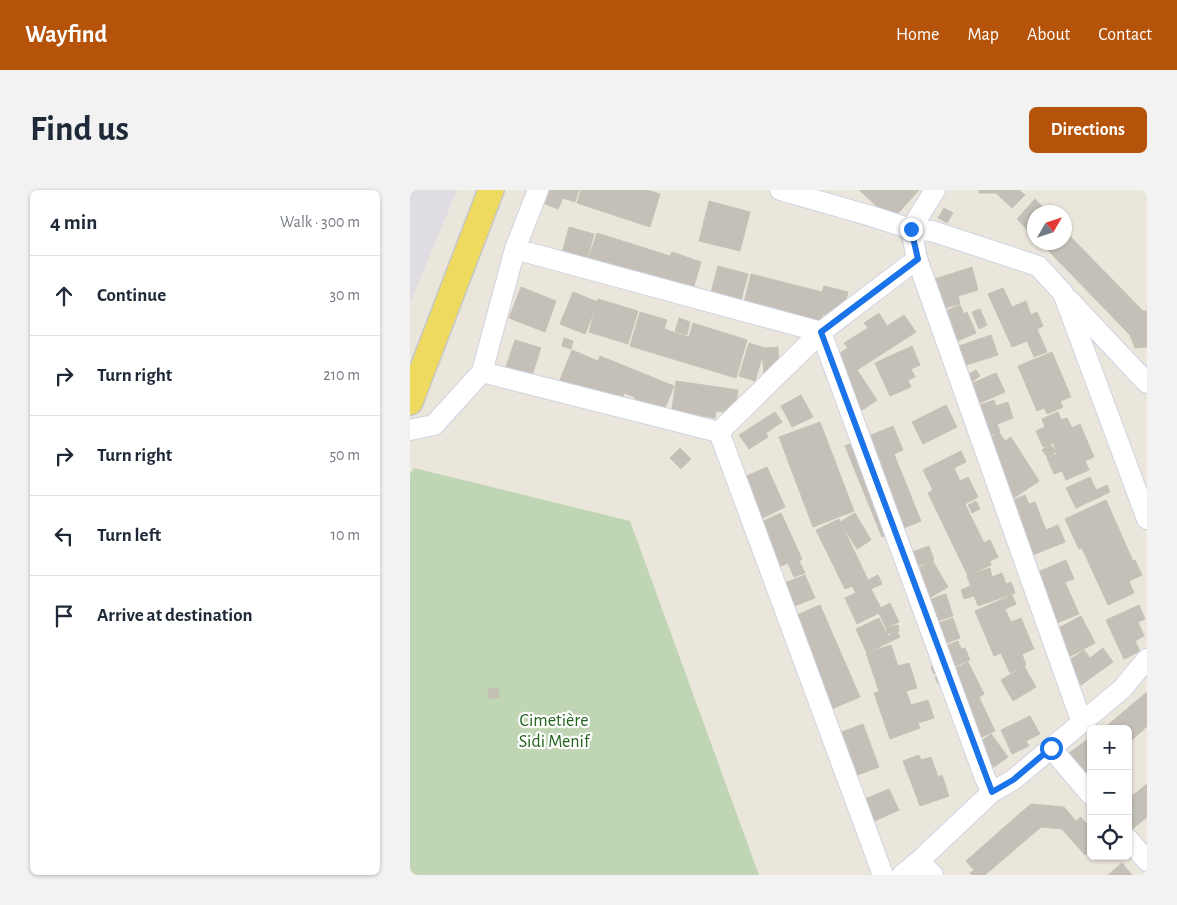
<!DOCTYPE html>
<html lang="en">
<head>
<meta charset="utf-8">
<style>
  :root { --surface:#fff; --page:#f2f2f3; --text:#1f2937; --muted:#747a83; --line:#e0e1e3; --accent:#b45309 }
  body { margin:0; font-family:"Alegreya Sans",sans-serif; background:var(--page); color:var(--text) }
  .controls { position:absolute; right:15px; bottom:15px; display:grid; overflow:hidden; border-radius:8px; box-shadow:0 1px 4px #0004 }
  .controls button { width:45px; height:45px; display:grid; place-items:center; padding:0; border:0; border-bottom:1px solid var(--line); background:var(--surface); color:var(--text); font:25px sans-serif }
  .compass { position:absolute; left:617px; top:15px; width:45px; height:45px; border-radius:50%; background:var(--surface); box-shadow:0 1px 4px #0004; rotate:51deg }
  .stop { position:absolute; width:15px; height:15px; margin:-11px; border:4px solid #1a73e8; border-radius:50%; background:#fff }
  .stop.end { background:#1a73e8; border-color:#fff; box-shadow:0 1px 5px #0008 }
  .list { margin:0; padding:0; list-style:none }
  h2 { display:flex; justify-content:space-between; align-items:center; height:65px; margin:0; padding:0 20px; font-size:21px }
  h2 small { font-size:16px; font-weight:400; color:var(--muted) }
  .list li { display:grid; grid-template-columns:32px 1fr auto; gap:15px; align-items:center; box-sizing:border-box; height:80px; padding:0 20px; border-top:1px solid var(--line) }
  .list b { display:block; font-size:19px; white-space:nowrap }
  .list em { font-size:16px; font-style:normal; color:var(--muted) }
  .icon { flex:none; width:28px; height:28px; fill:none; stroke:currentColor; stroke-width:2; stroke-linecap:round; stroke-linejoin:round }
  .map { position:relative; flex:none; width:737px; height:685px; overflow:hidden; border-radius:8px }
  header { display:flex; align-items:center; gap:30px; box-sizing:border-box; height:70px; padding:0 25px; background:var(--accent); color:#fff }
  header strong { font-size:24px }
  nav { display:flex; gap:28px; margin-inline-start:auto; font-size:18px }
  .intro { display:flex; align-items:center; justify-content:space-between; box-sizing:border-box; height:120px; padding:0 30px }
  h1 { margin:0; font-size:35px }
  .button { padding:12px 22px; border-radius:8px; background:var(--accent); color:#fff; font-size:18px; font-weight:700 }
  main { display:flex; gap:30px; padding:0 30px }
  aside { flex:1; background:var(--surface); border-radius:8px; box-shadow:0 1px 4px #0004 }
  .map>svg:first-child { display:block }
</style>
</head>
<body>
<header>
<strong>Wayfind</strong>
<nav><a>Home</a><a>Map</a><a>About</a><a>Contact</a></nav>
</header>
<div class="intro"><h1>Find us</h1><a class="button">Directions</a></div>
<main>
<aside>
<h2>4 min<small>Walk · 300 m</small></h2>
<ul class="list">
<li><svg class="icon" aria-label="ahead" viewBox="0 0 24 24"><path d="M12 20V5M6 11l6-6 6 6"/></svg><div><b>Continue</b></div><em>30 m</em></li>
<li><svg class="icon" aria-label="right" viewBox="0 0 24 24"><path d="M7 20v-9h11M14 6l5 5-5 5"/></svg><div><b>Turn right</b></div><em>210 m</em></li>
<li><svg class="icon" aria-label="right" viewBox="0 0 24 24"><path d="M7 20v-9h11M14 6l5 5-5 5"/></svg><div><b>Turn right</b></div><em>50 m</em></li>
<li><svg class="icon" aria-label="left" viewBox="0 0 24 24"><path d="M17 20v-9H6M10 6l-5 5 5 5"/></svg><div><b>Turn left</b></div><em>10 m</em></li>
<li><svg class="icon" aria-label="arrive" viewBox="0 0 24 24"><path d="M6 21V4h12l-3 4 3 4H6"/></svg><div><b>Arrive at destination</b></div></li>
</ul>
</aside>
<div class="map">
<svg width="737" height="685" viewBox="0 0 737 685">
  <rect width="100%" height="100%" fill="#ebe6dc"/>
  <path fill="#dfdce4" d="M0 0H47L0 113Z"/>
  <path fill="#c0d5b3" d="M4 278 220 331 349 685H0V284Z"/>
  <path fill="#c4c0b7" stroke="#c6c2b5" d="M140 0H169L165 12 153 8 148 19 135 14Z
    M171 0H237L250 4 240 37 167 13Z
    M449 0H509L482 30Z
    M569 0H609L615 5 602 18 586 3H569Z
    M625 9 637 22H624V47L607 29Z
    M299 11 340 22 330 61 289 51Z
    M534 18 543 23 537 33 528 28Z
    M159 37 184 44 175 78 150 70Z
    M654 40 733 121H737V157L725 158 720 145 630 52H654Z
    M187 43 260 66 262 62 291 72 281 106 177 73Z
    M308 76 338 84 329 118 299 110Z
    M562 77 568 100 548 106 550 114 531 119 522 90Z
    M341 84 412 102 414 96 438 102 431 129 413 124 409 142 332 121Z
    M111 97 146 111 135 142 99 128Z
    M593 98 602 117 616 111 621 125 627 122 633 136 627 139 637 162 624 167 617 151 602 157 578 104Z
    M163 102 188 112 175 144 150 134Z
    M188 109 228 121 218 154 179 142Z
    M550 115 554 124 557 122 566 143 534 157 533 122Z
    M570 119 577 135 569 139 562 122Z
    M230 122 257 130 254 139 279 147 283 133 337 150 326 188 220 156Z
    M469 123 477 136 494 125 506 142 447 180 467 210 439 229 428 203 415 185 430 175 424 167 438 158 434 153 458 138 454 133Z
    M269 128 280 132 277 145 265 141Z
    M581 145 588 165 550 177 543 158Z
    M154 148 163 151 161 159 152 156Z
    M105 150 131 158 121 188 95 180Z
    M339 153 355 158 345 191 329 186Z
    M502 156 510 175 501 179 505 187 498 190 501 197 480 206 465 173Z
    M368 157 369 186 354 187 352 158Z
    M162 160 188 171 190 166 264 196 251 228 222 216 225 207 214 203 210 214 150 190Z
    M642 162 661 207 650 211 653 217 637 224 634 218 627 221 608 176Z
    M566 180 570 186 560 193 556 186Z
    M586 183 595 202 556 219 558 195Z
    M266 191 328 200 324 223 306 221 305 228 294 226 293 236 261 226Z
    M391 205 403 227 382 237 371 216Z
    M584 210 586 216 598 212 603 228 587 234 590 242 578 246 556 220Z
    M536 215 547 237 513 254 502 232Z
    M365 222 372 232 356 243 358 247 339 259 329 245Z
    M648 222 651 230 657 228 662 238 670 234 684 267 675 271 679 280 656 290 652 281 644 284 637 268 647 264 643 253 633 257 626 241 635 237 632 229Z
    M410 232 444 321 403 337 369 247Z
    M483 236 493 260 484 264 511 331 472 347 435 256Z
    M589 242 595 251 601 247 629 291 598 312 576 251Z
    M640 254 646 262 638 268 632 260Z
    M270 258 281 269 271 279 260 268Z
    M551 261 556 272 544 278 550 291 558 287 568 307 555 314 574 353 580 350 588 367 580 371 581 375 558 386 518 303 523 300 513 280Z
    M357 277 375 317 343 333 332 288Z
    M680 287 686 300 697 295 700 302 666 318 656 298Z
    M615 305 619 314 625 312 636 340 648 335 655 352 618 367 596 313Z
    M696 310 723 371 725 370 732 385 719 391 724 403 698 415 672 358 669 359 655 329Z
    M566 311 570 319 562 323 558 315Z
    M371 323 392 369 389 371 395 383 384 387 378 373 362 380 336 339Z
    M445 323 461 350 447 359 430 332Z
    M429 329 458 390 468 385 472 394 461 399 471 418 480 413 489 432 476 438 469 423 447 434 435 408 446 403 442 396 435 399 406 340Z
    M519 356 524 370 496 380 491 366Z
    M522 370 538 397 511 413 495 386Z
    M656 370 664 389 655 392 669 424 640 436 623 384Z
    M580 378 582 387 592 383 596 394 601 392 605 403 568 416 557 386Z
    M395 385 405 408 382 417 372 394Z
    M560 396 564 406 554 409 551 400Z
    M536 404 543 426 516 435 509 413Z
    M602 405 606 414 595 419 601 432 611 428 624 459 612 464 616 475 600 483 591 463 584 466 565 421Z
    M410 415 450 507 419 520 375 430Z
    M729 415 735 429 728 432 734 446 725 451 730 461 714 469 696 430Z
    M671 426 685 453 655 469 641 442Z
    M469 428 478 446 487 441 490 447 457 463 446 439Z
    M543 428 550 448 520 459 512 439Z
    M488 435 489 441 477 444 476 438Z
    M548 451 551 459 555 458 560 470 524 484 521 477 528 475 523 461Z
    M481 455 488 476 499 473 507 498 496 501 501 515 518 510 524 528 508 533 510 538 480 549 464 503 469 501 456 463Z
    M693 458 703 472 671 495 655 473 674 460 680 468Z
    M558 472 574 504 569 507 585 541 557 554 534 492 528 494 525 487Z
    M614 476 626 497 603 511 591 490Z
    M88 498 89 507 79 509 78 499Z
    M737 502V536L732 541 718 553V539H693Z
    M620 526 630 544 616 551 619 556 602 564 591 540Z
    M453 534 469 577 445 586 426 544Z
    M581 544 598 567 574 584 555 563Z
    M681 547V581L672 588 667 574 659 563Z
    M509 565 511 570 521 567 528 587 532 585 539 606 510 616 493 571Z
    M737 594V627L720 641 718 639V609Z
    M479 599 489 620 460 633 450 611Z
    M621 614 654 617 666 631 671 627 681 639V660L675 665 652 639 631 637 624 643 608 625Z
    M608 625 624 643 575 685H562L560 683 564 680 556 671Z
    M712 673 722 685H698Z"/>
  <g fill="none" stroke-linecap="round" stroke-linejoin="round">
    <g stroke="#d1d2e2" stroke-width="22">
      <path id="minor" d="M370 0 461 26 501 39 522 41 628 76 653 103 737 329
        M105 59 411 142 575 588 582 602
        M507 69 501 39 525 0
        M659 110 737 193
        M72 182 105 59 128 0
        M0 240 24 235 72 182 309 242 473 685
        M309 242 411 142 507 69 672 533
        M641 558 681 605
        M718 649 737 671
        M509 671 523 685
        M492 685 509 671 582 602 603 590 712 499 737 469"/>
    </g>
    <g stroke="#c7c7c7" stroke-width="28">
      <path id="major" d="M0 212 81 0"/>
    </g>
    <use href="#minor" stroke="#fff" stroke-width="20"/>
    <use href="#major" stroke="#edda5f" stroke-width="25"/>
  </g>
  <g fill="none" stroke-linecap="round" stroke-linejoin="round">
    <path stroke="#1a73e8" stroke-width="6" d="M501 39 508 69 411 142 582 602 603 590 641 558"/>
  </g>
  <g text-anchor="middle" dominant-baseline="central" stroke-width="4.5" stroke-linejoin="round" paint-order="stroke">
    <g font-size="18" fill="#23641c" stroke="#fff">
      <text x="144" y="531">Cimetière<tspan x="144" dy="21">Sidi Menif</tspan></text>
    </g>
  </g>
</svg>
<div class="controls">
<button>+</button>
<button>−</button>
<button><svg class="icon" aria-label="locate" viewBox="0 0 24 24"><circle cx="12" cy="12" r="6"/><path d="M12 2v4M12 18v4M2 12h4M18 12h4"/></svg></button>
</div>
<svg class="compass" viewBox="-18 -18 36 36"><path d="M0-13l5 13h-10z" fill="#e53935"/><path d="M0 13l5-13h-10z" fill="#747a83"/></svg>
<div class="stop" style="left:641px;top:558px"></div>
<div class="stop end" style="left:501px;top:39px"></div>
</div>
</main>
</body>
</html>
